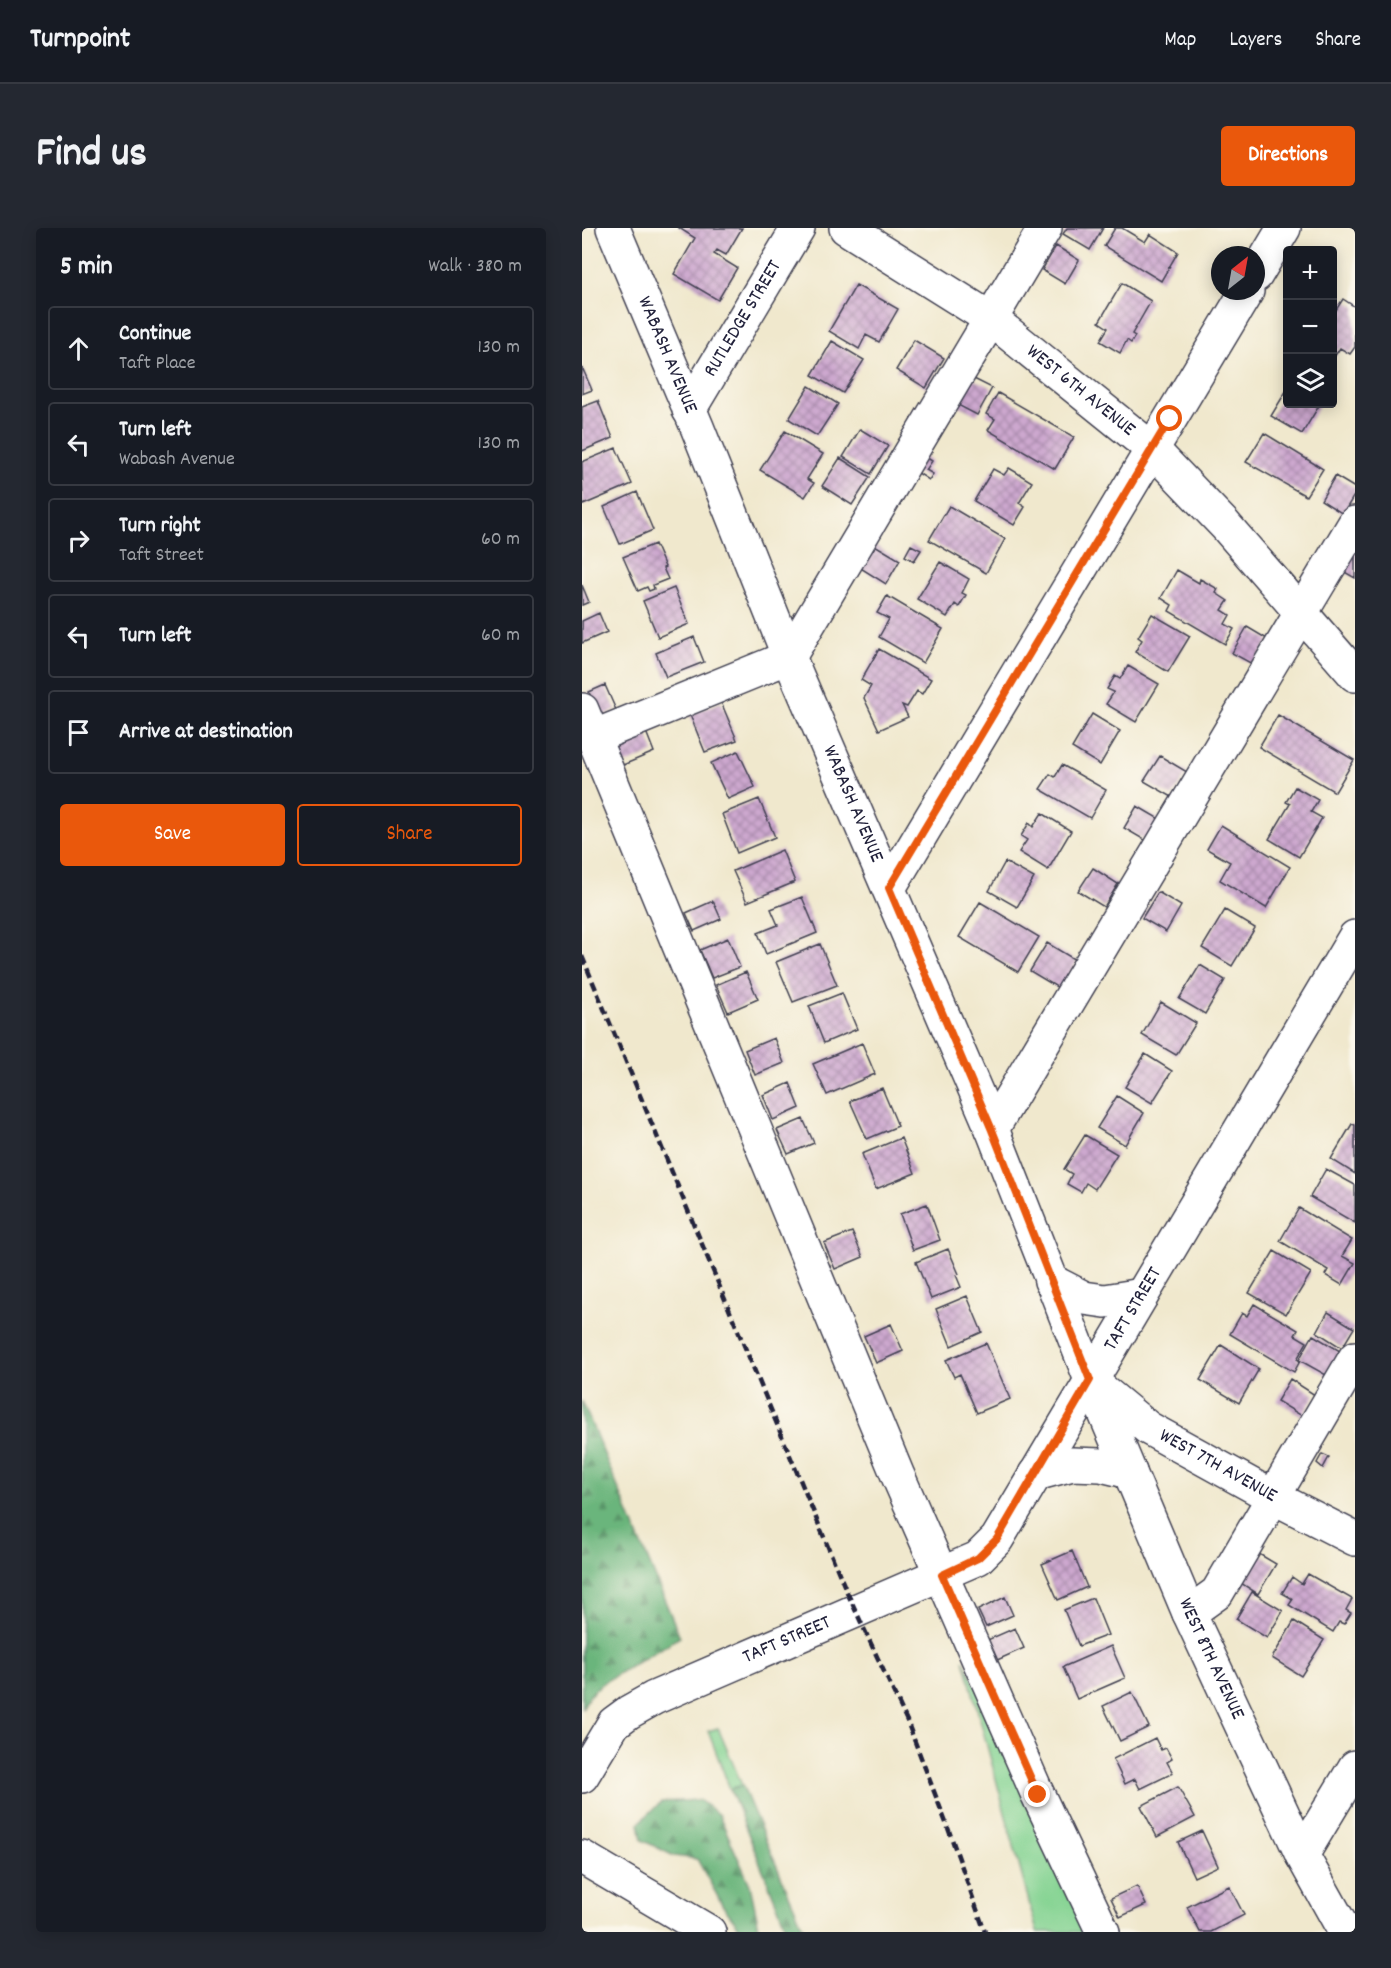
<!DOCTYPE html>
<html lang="en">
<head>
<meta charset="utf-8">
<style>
  :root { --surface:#171b24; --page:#242831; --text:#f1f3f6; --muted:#9ea1a6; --line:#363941; --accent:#ea580c }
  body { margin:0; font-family:Dekko,sans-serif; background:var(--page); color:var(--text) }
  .controls { position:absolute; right:18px; top:18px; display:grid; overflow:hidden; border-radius:6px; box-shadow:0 3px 15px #0003 }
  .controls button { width:54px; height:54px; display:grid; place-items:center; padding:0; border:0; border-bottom:2px solid var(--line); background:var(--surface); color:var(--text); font:30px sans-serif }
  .compass { position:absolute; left:629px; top:18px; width:54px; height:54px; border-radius:50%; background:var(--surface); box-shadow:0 3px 15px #0003; rotate:31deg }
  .stop { position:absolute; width:18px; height:18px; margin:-14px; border:4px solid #ea580c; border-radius:50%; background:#fff }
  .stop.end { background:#ea580c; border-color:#fff; box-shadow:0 2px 6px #0008 }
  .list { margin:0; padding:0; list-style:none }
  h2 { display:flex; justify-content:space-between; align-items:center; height:78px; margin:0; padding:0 24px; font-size:26px }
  h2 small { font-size:20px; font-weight:400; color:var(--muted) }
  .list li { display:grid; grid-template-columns:39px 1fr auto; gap:18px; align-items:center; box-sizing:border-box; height:84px; margin:0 12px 12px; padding:0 12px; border:2px solid var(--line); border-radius:6px }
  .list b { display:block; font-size:22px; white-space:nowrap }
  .list p { margin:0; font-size:20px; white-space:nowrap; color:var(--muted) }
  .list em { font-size:20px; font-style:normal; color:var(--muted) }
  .actions { display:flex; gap:12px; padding:18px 24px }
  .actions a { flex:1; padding:14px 0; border:2px solid var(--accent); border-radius:6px; text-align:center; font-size:21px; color:var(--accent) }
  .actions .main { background:var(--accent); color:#fff }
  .icon { flex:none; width:33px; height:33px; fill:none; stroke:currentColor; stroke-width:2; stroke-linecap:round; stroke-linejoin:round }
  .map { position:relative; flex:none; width:773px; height:1704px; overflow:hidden; border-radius:6px }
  header { display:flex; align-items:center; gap:36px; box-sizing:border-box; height:84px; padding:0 30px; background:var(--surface); border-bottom:2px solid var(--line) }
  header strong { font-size:28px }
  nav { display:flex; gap:33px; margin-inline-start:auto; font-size:21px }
  .intro { display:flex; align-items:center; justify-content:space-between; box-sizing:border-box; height:144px; padding:0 36px }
  h1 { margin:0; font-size:42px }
  .button { padding:15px 27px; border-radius:6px; background:var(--accent); color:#fff; font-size:21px; font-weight:700 }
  main { display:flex; gap:36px; padding:0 36px }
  aside { flex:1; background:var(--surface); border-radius:6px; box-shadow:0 3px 15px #0003 }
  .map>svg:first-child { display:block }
</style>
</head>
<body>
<header>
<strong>Turnpoint</strong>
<nav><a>Map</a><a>Layers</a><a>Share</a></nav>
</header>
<div class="intro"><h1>Find us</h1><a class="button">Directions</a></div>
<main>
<aside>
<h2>5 min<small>Walk · 380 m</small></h2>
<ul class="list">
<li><svg class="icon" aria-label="ahead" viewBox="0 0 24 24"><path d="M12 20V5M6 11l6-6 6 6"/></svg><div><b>Continue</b><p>Taft Place</p></div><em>130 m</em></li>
<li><svg class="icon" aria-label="left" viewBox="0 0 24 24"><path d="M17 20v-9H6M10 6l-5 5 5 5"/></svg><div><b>Turn left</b><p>Wabash Avenue</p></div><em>130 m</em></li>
<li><svg class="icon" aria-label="right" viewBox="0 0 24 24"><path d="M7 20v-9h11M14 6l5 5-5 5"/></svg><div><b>Turn right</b><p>Taft Street</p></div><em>60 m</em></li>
<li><svg class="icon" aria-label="left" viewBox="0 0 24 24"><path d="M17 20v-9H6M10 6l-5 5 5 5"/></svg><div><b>Turn left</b></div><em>60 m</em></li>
<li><svg class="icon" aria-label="arrive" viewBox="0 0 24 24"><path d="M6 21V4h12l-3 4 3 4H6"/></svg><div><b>Arrive at destination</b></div></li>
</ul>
<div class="actions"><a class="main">Save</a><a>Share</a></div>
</aside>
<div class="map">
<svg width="773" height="1704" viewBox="0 0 773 1704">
  <defs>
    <pattern id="forest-firs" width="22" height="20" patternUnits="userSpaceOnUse" patternTransform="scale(1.5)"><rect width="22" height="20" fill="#6bb57c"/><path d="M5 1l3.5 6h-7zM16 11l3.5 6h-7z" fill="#589367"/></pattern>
    <pattern id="building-cross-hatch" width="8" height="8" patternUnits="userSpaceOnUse" patternTransform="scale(1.5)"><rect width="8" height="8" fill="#cda8cf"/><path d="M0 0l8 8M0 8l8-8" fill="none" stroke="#a688a9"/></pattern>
  </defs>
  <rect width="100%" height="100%" fill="#fbf7ec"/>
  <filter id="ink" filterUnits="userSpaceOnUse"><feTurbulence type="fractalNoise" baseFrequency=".0167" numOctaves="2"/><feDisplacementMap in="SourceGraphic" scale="12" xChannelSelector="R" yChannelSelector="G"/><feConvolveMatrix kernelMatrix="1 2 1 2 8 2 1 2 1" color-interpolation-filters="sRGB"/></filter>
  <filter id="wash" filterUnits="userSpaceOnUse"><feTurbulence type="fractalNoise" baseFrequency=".008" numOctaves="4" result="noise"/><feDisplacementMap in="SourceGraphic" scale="24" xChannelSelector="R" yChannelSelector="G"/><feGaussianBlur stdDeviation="1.35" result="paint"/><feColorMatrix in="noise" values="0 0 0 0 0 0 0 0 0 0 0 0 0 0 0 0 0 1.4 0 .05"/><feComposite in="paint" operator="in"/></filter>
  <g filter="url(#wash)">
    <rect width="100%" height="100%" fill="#f0e8cd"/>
    <path fill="#84d392" stroke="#537a66" stroke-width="1.5" d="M382 1432 510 1704H455Z
      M136 1500 160 1557 148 1561 126 1503Z"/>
    <path fill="url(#forest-firs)" stroke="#466c5c" stroke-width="1.5" d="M0 1173 98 1409 19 1456 7 1468 0 1481Z
      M160 1557 223 1704H206L148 1561Z
      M117 1572 137 1587 168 1657 178 1704 160 1703 141 1678 115 1631 92 1628 60 1612 57 1595 79 1574Z"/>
    <g id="blocks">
      <path fill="url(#building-cross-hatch)" d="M97 0H160L144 27 135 22 132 26 155 40 136 72 92 46 113 10Z
        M485 0H521L508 22 481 6Z
        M533 0H540L563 14 568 6 596 24 579 53 522 18Z
        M474 18 497 32 483 56 460 42Z
        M540 55 569 73 550 106 553 108 549 115 545 112 538 125 518 113 526 100 517 94Z
        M274 57 316 81 297 114 284 107 277 121 247 103Z
        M761 71 773 79V119L768 126 758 120 750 132V88Z
        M332 112 362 130 344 160 314 142Z
        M250 113 282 132 261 165 230 147Z
        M0 139 10 162 0 166Z
        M386 148 410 160 395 187 372 175Z
        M227 158 256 176 235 208 207 191Z
        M706 160V176H738L720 206 689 188Z
        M416 165 492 209 473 241 406 202 413 191 404 186Z
        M16 173 31 210 0 223V179Z
        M278 201 306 218 289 246 261 229Z
        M203 203 241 226 225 251 232 255 223 269 178 242Z
        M682 205 741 241 724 268 664 234Z
        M34 220 50 256 1 277 0 234Z
        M342 228 350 233 344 242 351 246 347 252 333 243Z
        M258 230 288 249 270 277 240 258Z
        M427 240 450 254 437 275 443 279 432 297 392 273 411 241 422 247Z
        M753 248 773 260V266L761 286 739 272Z
        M55 264 71 302 38 316 22 279Z
        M367 278 423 311 404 345 347 312Z
        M73 316 83 339 81 340 86 351 71 357 72 361 67 363 65 359 56 363 41 329Z
        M291 316 318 332 304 356 277 339Z
        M329 317 339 322 332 333 323 328Z
        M773 318V350L759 342Z
        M358 334 387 351 380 365 384 367 377 379 373 376 365 389 335 371Z
        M595 342 617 355 618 351 636 361 634 365 646 373 640 382 648 387 643 396 652 401 643 416 587 383 590 377 579 370Z
        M0 357 7 374 0 377Z
        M92 360 107 396 76 409 61 373Z
        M305 368 361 401 341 435 297 409 307 391 295 385Z
        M17 385 25 404 0 415V393Z
        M570 386 608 408 586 444 553 424 560 412 556 409Z
        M665 399 687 412 672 437 650 425Z
        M112 409 122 434 84 449 74 425Z
        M297 421 349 451 340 466 335 463 325 479 320 477 326 489 297 502 282 470 289 458 279 452Z
        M546 438 577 456 554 494 524 476 532 464 525 461 533 448 538 451Z
        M23 457 34 482 17 489 7 464Z
        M139 474 155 512 123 524 108 487Z
        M510 486 538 503 518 537 490 520Z
        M696 487 772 532 753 564 677 519Z
        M63 501 72 524 41 537 31 514Z
        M156 523 173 559 146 571 129 535Z
        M578 528 605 544 590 569 562 553Z
        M480 537 524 562 508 590 458 561 468 546 473 549Z
        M713 559 736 572 729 584 740 590 717 629 687 611 708 576 704 574Z
        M177 571 193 609 155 625 140 586Z
        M555 578 579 592 566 614 542 600Z
        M460 585 489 603 466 642 437 624 445 612 439 608 447 595 451 599Z
        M639 597 708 639 684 680 638 652 648 634 625 621Z
        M200 622 213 654 165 674 151 643Z
        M423 634 452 650 435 679 407 663Z
        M511 640 536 656 522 679 496 663Z
        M576 664 599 678 584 704 560 690Z
        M220 669 235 705 184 726 176 705 196 697 189 681Z
        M131 673 139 691 112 703 104 685Z
        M398 674 457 709 436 744 377 709Z
        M643 682 673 700 650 738 620 720Z
        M146 710 158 739 130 750 118 722Z
        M465 715 495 733 478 761 448 743Z
        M238 716 255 757 211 774 194 734Z
        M618 737 643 752 623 786 597 771Z
        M164 744 176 771 146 784 134 757Z
        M260 765 275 801 242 815 227 778Z
        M579 774 614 795 594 827 560 807Z
        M192 810 202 835 173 847 163 822Z
        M280 815 293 846 245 867 231 836Z
        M563 826 590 843 570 875 543 859Z
        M208 855 218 880 191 892 181 867Z
        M300 860 316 898 285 911 268 873Z
        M535 868 562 885 543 917 515 900Z
        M221 891 232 915 206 926 195 902Z
        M770 896 773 897V946L749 931Z
        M503 907 535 926 513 961 504 955 499 964 485 956 490 946 482 941Z
        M319 910 333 945 294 961 280 926Z
        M744 941 773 957V995L728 969Z
        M345 976 358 1012 331 1022 318 986Z
        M717 980 770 1012 760 1028 773 1035 760 1057 743 1047 746 1042 698 1013Z
        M270 1004 281 1029 253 1041 242 1015Z
        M366 1021 377 1046 374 1047 379 1059 349 1071 334 1034Z
        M692 1023 729 1045 704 1086 667 1065Z
        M385 1068 400 1104 369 1118 354 1081Z
        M672 1076 716 1102 713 1107 725 1114 715 1131 718 1133 712 1144 648 1106 660 1085 665 1088Z
        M746 1084 772 1100 760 1120 735 1104Z
        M309 1096 321 1123 294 1135 282 1108Z
        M731 1107 758 1123 744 1147 717 1132Z
        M404 1115 428 1171 395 1185 378 1146 372 1149 364 1132Z
        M639 1117 677 1141 657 1175 618 1152Z
        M708 1151 733 1167 720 1188 695 1173Z
        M740 1226 747 1229 741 1240 735 1235Z
        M490 1323 505 1359 476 1372 460 1336Z
        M672 1323 694 1336 676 1366 654 1352Z
        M726 1346 770 1371 764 1382 769 1385 762 1396 757 1394 751 1404 707 1377 711 1371 700 1365 710 1349 720 1356Z
        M670 1364 701 1383 685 1410 654 1391Z
        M423 1369 431 1387 404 1399 396 1382Z
        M511 1370 526 1407 497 1418 482 1382Z
        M712 1393 742 1412 719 1448 690 1430Z
        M433 1400 442 1420 413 1433 403 1413Z
        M529 1418 543 1450 495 1471 481 1439Z
        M550 1464 567 1499 538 1513 521 1478Z
        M573 1510 579 1522 584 1520 590 1531 585 1534 591 1545 558 1561 553 1551 543 1556 531 1531Z
        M596 1559 613 1589 575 1609 559 1578Z
        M620 1603 636 1638 612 1649 596 1614Z
        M555 1658 564 1677 538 1689 529 1670Z
        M647 1658 662 1687 629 1704H618L605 1679Z"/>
    </g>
  </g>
  <g filter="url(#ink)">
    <use href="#blocks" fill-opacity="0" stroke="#414051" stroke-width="1.5"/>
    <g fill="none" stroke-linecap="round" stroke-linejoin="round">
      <g stroke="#414051" stroke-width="36">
        <g id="minor">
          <path id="s1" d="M31 0 115 199 207 429 410 901 509 1152 607 1385 720 1627 763 1704"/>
          <path id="s2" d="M264 0 409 91 570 221 643 297 773 447"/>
          <path d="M674 47 702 0"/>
          <path id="s3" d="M107 182 216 0"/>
          <path d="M0 482 316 1248 456 1567 521 1704"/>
          <path d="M11 509 207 429 463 0"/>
          <path d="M307 660 665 63"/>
          <path d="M410 901 773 295"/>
          <path d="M469 1053 502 1070 523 1073 560 1067"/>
          <path id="s4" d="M514 1157 566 1200 691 1269 773 1311"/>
          <path d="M453 1246 490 1236 519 1237 548 1244"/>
          <path d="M607 1385 635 1365 773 1130"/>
          <path id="s5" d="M0 1548 32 1495 47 1484 72 1470 396 1330 415 1311 773 709"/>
          <path d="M720 1627 773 1539"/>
          <path d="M0 1629 127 1704"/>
        </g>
      </g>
      <use href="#minor" stroke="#fff" stroke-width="33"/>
      <path stroke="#22223b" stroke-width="4.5" stroke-dasharray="9 4.5" stroke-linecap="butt" d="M0 728 264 1362 325 1493 366 1600 403 1704"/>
    </g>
  </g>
  <g fill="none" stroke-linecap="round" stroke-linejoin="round" filter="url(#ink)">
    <path stroke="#ea580c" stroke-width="8" d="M456 1567 360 1347 396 1330 415 1311 508 1152 410 902 307 660 588 191"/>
  </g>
  <g text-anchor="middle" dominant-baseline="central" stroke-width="4.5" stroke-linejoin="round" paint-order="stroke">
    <g font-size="20" fill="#22223b" stroke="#fbf7ec">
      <text stroke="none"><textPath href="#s3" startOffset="106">RUTLEDGE STREET</textPath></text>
      <text stroke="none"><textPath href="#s1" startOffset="138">WABASH AVENUE</textPath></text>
      <text stroke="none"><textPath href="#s2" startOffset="286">WEST 6TH AVENUE</textPath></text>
      <text stroke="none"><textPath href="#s1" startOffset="624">WABASH AVENUE</textPath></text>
      <text stroke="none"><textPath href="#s5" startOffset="756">TAFT STREET</textPath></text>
      <text stroke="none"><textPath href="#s4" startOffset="147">WEST 7TH AVENUE</textPath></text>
      <text stroke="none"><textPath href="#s5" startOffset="254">TAFT STREET</textPath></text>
      <text stroke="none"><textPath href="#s1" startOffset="1551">WEST 8TH AVENUE</textPath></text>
    </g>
  </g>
</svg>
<div class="controls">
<button>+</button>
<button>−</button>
<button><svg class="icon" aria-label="layers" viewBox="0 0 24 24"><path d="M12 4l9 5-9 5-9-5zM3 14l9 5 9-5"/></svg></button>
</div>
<svg class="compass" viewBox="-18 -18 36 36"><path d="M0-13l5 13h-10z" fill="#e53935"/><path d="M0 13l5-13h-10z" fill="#9ea1a6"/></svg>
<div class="stop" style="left:588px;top:191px"></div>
<div class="stop end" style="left:456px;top:1567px"></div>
</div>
</main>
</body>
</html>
